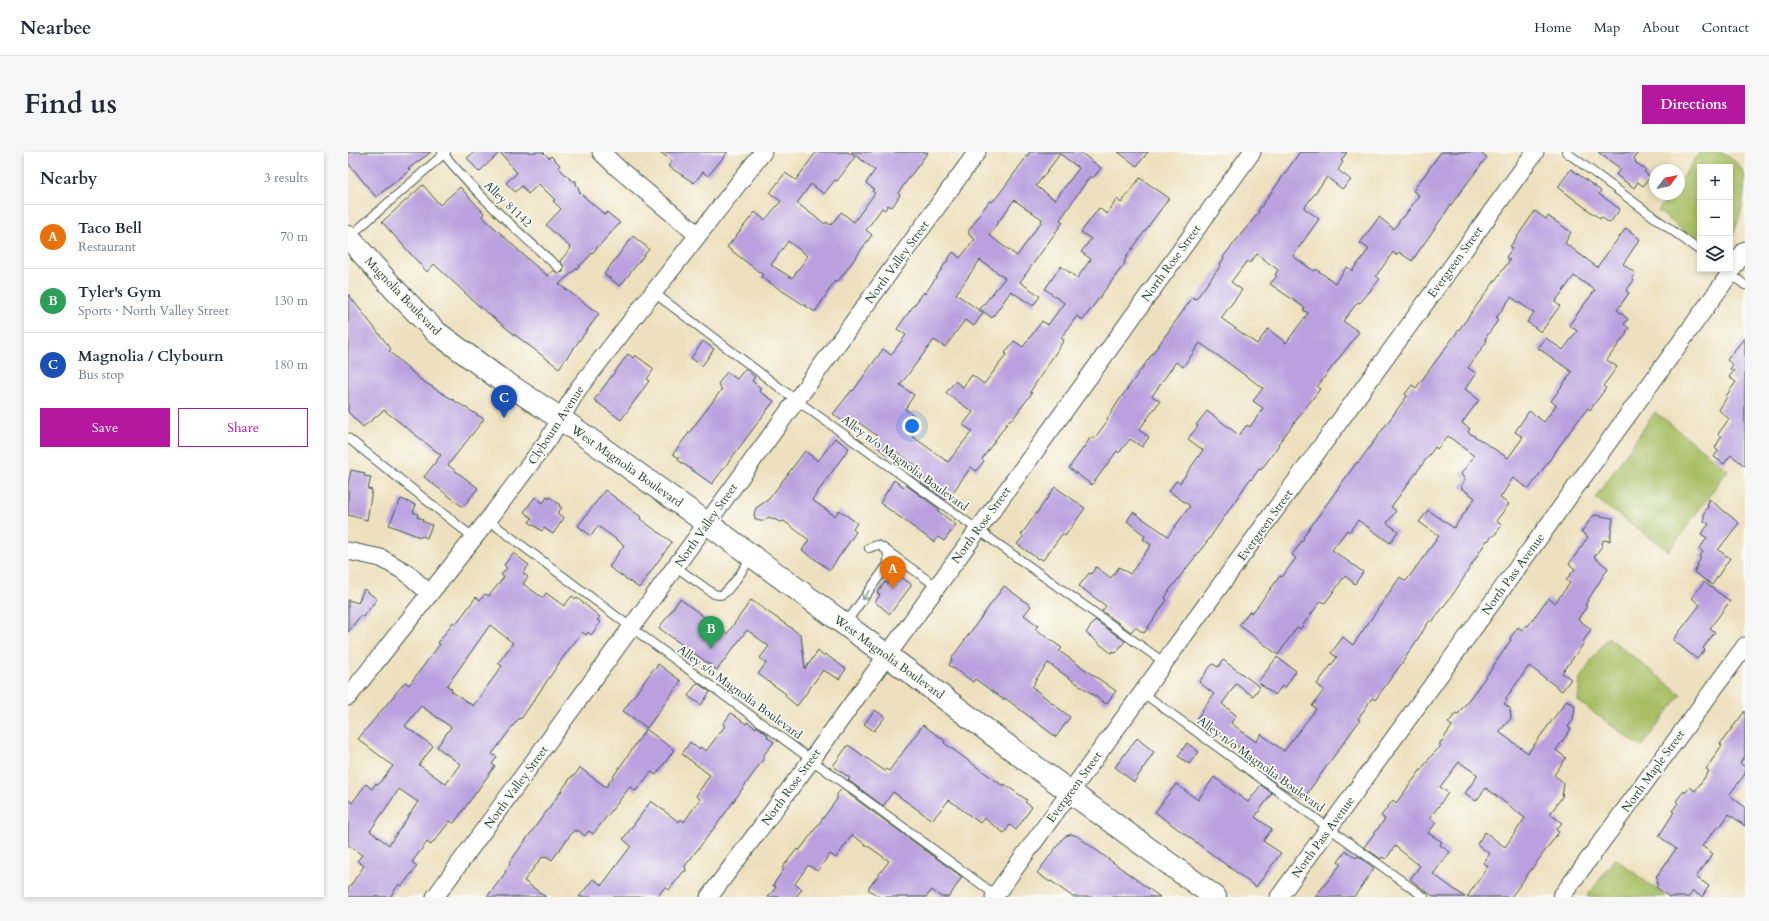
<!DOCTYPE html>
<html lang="en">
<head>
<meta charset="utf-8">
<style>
  :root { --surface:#fff; --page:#f6f6f7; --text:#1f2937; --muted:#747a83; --line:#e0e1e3; --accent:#b5179e }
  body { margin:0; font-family:Cardo,serif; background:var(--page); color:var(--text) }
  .controls { position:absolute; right:12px; top:12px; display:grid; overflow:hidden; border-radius:0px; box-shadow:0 2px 6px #0003 }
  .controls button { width:36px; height:36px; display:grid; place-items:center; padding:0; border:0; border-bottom:1px solid var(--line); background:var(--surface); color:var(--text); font:20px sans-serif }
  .compass { position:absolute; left:1301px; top:12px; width:36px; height:36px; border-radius:50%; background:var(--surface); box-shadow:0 2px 6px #0003; rotate:58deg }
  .you { position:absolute; left:564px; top:274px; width:14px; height:14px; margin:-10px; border:3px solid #fff; border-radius:50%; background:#1a73e8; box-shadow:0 0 0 6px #1a73e833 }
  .badge { display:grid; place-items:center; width:26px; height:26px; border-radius:50%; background:var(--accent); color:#fff; font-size:13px; font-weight:700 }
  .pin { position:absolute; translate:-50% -33px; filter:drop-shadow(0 1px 2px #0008) }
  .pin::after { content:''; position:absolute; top:21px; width:14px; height:12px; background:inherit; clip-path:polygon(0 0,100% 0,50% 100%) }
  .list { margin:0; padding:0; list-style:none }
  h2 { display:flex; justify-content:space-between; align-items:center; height:52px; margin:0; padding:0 16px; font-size:17px }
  h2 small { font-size:13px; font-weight:400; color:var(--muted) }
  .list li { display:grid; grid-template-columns:26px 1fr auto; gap:12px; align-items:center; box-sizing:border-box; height:64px; padding:0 16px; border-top:1px solid var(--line) }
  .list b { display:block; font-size:15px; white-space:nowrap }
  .list p { margin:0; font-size:13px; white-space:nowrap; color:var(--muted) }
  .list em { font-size:13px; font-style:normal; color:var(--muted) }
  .actions { display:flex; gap:8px; padding:12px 16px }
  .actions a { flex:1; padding:9px 0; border:1px solid var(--accent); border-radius:0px; text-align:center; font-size:14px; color:var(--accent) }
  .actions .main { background:var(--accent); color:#fff }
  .icon { flex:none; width:22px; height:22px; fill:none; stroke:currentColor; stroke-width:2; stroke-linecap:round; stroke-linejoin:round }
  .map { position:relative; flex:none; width:1397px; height:745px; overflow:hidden; border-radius:0px }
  header { display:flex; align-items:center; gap:24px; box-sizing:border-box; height:56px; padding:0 20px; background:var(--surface); border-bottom:1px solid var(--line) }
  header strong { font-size:19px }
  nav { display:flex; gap:22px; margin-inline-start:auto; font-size:14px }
  .intro { display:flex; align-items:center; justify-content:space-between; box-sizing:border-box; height:96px; padding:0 24px }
  h1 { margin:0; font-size:28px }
  .button { padding:10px 18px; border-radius:0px; background:var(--accent); color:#fff; font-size:14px; font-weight:700 }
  main { display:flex; gap:24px; padding:0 24px }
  aside { flex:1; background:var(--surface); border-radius:0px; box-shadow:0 2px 6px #0003 }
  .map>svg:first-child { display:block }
</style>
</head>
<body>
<header>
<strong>Nearbee</strong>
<nav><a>Home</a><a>Map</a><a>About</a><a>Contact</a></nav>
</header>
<div class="intro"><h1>Find us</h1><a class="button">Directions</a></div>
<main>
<aside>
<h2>Nearby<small>3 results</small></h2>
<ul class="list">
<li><span class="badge" style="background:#e8710a">A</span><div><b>Taco Bell</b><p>Restaurant</p></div><em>70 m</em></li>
<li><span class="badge" style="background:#2e9e5b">B</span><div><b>Tyler's Gym</b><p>Sports · North Valley Street</p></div><em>130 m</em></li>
<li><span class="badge" style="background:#1a4fb4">C</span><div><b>Magnolia / Clybourn</b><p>Bus stop</p></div><em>180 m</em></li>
</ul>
<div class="actions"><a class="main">Save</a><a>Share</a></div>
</aside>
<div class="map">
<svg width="1397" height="745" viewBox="0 0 1397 745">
  <rect width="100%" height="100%" fill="#fdfcf7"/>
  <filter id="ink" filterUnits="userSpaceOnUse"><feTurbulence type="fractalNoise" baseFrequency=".025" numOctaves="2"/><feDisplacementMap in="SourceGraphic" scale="8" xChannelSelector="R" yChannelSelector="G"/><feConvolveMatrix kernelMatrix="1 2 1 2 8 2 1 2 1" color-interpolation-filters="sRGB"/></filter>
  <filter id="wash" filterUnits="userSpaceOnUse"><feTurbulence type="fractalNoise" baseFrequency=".012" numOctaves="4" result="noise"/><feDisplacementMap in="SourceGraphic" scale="16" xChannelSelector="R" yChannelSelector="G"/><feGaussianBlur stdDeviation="0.9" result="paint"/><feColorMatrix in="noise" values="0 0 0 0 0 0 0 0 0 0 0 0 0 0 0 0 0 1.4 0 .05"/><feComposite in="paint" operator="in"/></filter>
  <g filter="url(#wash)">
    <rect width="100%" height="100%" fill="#ede0be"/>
    <path fill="#a7be63" stroke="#637e4c" d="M1352 0C1359 0 1369 0 1374 1 1384 5 1395 15 1397 26 1397 44 1393 71 1382 86V15H1352V92L1310 59 1322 42H1331V30Z
      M1307 260 1380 318 1321 399 1247 346Z
      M1260 485 1333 542 1293 595 1230 549 1232 526Z
      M1267 706 1318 745H1239Z"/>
    <g id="blocks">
      <path fill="#baa0df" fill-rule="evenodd" d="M0 0H83L60 17 62 18 28 45 0 11Z
        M126 0H195L201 6 203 4 212 13 210 15 224 29H228V33L231 36 230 37 232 41 257 63 259 60 272 71 235 111 211 132 251 162 211 216 167 183 130 153 86 112 79 120 34 70 75 33 92 53 112 35 136 61 134 64 183 110 200 124 205 118 210 121 215 120 216 115 212 109 223 96 198 73 213 57 205 49 207 48 191 32 180 42 174 34 167 40 158 31 169 21 152 0 131 20 119 6Z
        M312 0H380L360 24 355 20 346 31 320 14 324 9Z
        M468 0H500L507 5 489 29 487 28 476 42 463 32 449 51 477 72 478 70 483 73 493 60 506 70 527 41 524 39 526 37 518 31 527 18 503 0H580L550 41 552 43 545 54 543 55 540 53 537 58 534 56 518 78 524 83 489 131 487 129 467 160 413 125 415 123 379 95 407 60 417 68 433 49 422 41 437 21 448 28ZM440 89 460 104 444 126 423 113Z
        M682 0H732L753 16 745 26 742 24 712 68 715 70 672 130 692 144 685 154 663 139 644 166 632 157 657 126 632 108 608 142 635 161 626 174 617 168 597 195 586 188 552 233 566 243 557 257 567 264 557 279 600 310 624 279 615 273 625 260 598 241 607 229 615 235 624 223 636 232 659 202 657 201 666 189 675 195 694 169 700 173 716 151 697 137 713 114 729 126 743 107 733 100 743 87 733 80 751 56 759 62 769 47 773 51 792 26 821 46 779 104 776 110 777 111 735 168 729 164 713 186 716 188 682 240 684 241 664 268 662 267 634 307 636 309 628 319 623 315 605 340 603 339 597 348 564 324 570 315 545 298 540 304 526 292 531 285 510 270 504 276 485 262 504 238 505 239 535 197 543 203 558 183 549 177 558 164 576 140 577 142 605 100 612 106 627 87 621 83V78L642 48 644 50 649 45ZM712 2 731 16 707 48 688 34ZM666 48 694 67 693 70 669 104 641 83Z
        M770 0H800L789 14Z
        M952 0H999L993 9 995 10 990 18 1003 28 994 37 979 25 970 37 956 56 971 67 945 104 966 119 968 117 987 131 999 115 1004 119 1021 97 1012 91 1031 65 1046 77 1054 65H1056L1071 43 1065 39 1093 0H1131L1139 5 1105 50 1064 109 1051 100 1048 103 1045 100 1028 124 1032 127 1012 151 1010 150 995 169 1011 180 969 235 972 237 930 292 931 293 913 318 911 317 903 328 902 327 861 387 821 439 817 446 819 448 796 481 787 475 783 480 754 459 758 454 731 434 741 421 743 422 748 415 763 426 771 415 782 422 803 393 795 387 797 384 779 369 785 360 820 384 842 354 821 339 828 329 832 331 855 298 840 287 850 274 848 273 859 259 891 283 899 273 902 275 915 256 905 249 915 236 852 191 835 215 828 210 804 244 812 249 791 278 801 285 794 295 782 287 771 301 769 299 744 333 721 316 743 285 746 287 760 268 759 267 772 247 845 145 848 147 873 113 872 112 876 106 875 105 911 60 910 59ZM909 102 930 118 927 123 929 124 922 132 957 156 955 158 960 161 938 191 920 177 909 192 873 166 894 138 883 130 899 109 902 111Z
        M1250 0H1290L1286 7 1288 9 1287 10 1298 18 1296 20 1302 25 1295 34 1290 30 1286 36 1268 23 1273 17Z
        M1223 17 1253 39 1251 42 1272 57 1262 71 1253 65 1252 67 1210 35Z
        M1187 59 1198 67 1200 64 1223 80 1217 91 1249 115 1278 76 1292 87 1275 112 1287 121 1284 126 1286 128 1278 139 1281 141 1269 158 1280 167 1276 172 1281 176 1278 180 1279 181 1259 208 1269 215 1255 234 1258 236 1242 258 1240 256 1222 279 1181 337 1165 326 1152 346 1161 352 1148 369 1154 373 1146 384 1145 383 1140 389 1139 388 1108 438 1084 470 1082 468 1054 511 1027 548 1024 546 1010 567 1012 568 955 647 930 633 892 604 896 599 849 566 866 542 851 530 862 515 865 512 870 515 875 508 912 535 905 544 888 532 874 552 888 563 883 571 908 590 913 582 936 599 968 557 964 554 976 538 969 532 989 505 983 501 995 485 1005 493 1052 425 1058 429 1091 384 1071 370 1080 358 1106 376 1127 346 1112 335 1117 328 1113 322 1126 304 1100 284 1089 297 1087 295 1043 355 1048 359 1039 371 1050 379 1042 391 1010 368 1001 380 999 378 984 398 1015 420 1007 432 997 424 977 451 973 449 952 477 949 475 930 503 891 473 902 459 903 461 909 455 932 424 934 425 948 406 944 403 956 386 955 385 1009 310 1010 311 1059 244 1057 242 1064 233 1068 236 1138 141 1162 108 1158 105 1164 97 1162 95ZM1226 124 1247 138 1221 173 1229 179 1215 198 1198 186 1190 196 1224 220 1203 249 1208 253 1196 270 1181 259 1167 280 1175 285 1160 306 1120 280 1122 277 1114 271 1131 248 1117 237 1128 221 1120 216 1139 189 1137 187 1150 168 1148 166 1163 145 1186 161 1179 170 1193 180 1212 154 1207 150Z
        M285 84 301 97 272 134 256 122Z
        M0 142 43 197 41 199 73 228 136 267 100 313 130 336 115 355 76 325 93 303 36 258 15 275 0 260Z
        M1397 185V314L1383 303 1376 312 1366 305 1370 299 1367 296 1373 285 1370 282 1381 267 1371 258 1379 245 1378 244 1388 230 1381 225 1386 219 1382 217 1385 213 1379 208Z
        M355 189 366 197 354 214 343 206Z
        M280 202 285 206 287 203 306 217 299 227 301 229 273 268 246 248Z
        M397 217 407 225 404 229 413 236 411 239 426 249 364 332 330 308 331 306 325 302 374 237 370 232 379 220 389 227Z
        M487 286 501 296 464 348 487 364 491 358 509 371 505 377 508 380 482 418 454 398 461 388 436 369 432 370 421 365 415 369H412L407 367 406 362 408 356 421 347 457 299 470 309Z
        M3 318 17 321 16 324 23 325 20 337 24 338 19 368 0 363V332Z
        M546 328 556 335 558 333 591 357 590 359 608 373 596 389 590 385 586 390 532 351Z
        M707 335 737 356 717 384 714 382 695 408 691 406 690 407 669 392 675 385 673 383Z
        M257 338 293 365 292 367 324 390 291 436 261 415 276 393 250 374 243 384 230 374Z
        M187 345 195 351 199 345 201 347 202 345 212 353 211 354 214 356 209 361 216 366 205 382 196 376 194 379 181 370 184 366 176 360Z
        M53 347 68 353 65 360 70 362 69 365 75 367 74 369 84 373 79 386 74 384 73 385 69 384 41 373Z
        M1361 347 1391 371 1370 398 1382 406 1364 433 1346 420 1350 413 1349 412 1353 407 1351 405 1355 400 1351 397 1359 386 1353 382 1361 372 1356 369V360L1359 357Z
        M1246 363 1265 366 1262 389 1255 388 1254 394 1246 405 1260 416 1237 453 1239 454 1230 467 1243 477 1235 490 1236 491 1214 521 1223 527 1214 539 1181 514 1158 546 1159 548 1156 552 1162 556 1163 566 1151 580 1180 601 1219 548 1227 554 1225 568 1220 575 1223 577 1208 598 1218 606 1206 623 1216 631 1214 645 1202 662 1214 671 1208 678 1211 680 1163 745H1119L1140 714 1135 711 1142 702 1129 692 1137 680 1157 695 1177 666 1138 636 1128 649 1117 641 1130 623 1111 610 1092 635 1100 641 1082 666 1088 671 1080 681 1094 690 1092 693 1102 700 1085 722 1117 745H1086L1062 727 1072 714 1047 694 1038 707 1034 705 1033 707 1016 695 1037 667 1033 664 1045 648 1048 651 1084 603 1092 595V590L1094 589 1104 574 1100 571 1108 561 1110 562 1142 519 1163 488 1162 486 1170 475 1174 478 1178 473 1180 474 1200 446 1207 451 1222 431 1218 428 1227 417 1221 412 1240 385 1233 380Z
        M165 401 181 413 175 421 180 425 175 432 195 446 198 441 216 454 224 444 228 447 229 446 252 465 249 468 253 470 243 483 240 480 238 483 234 480 214 507 173 567 171 566 144 602 149 605 144 612 147 614 106 671 102 669 83 693 79 690 64 710 69 714 54 734 51 732 42 745H0V737L16 714 9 709 14 703 0 693V647L4 651 18 632 24 637 28 631 30 633 45 614 10 587 57 530 61 533 92 492 90 491 105 470 108 472 128 445 132 448 137 442 141 444 156 425 153 423 159 416 156 413ZM142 473 165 491 150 511 154 514 125 554 103 539 104 537 99 534ZM73 554 103 575 89 595 112 612 98 632 71 613 85 594 57 574ZM51 637 70 650 41 693 22 679Z
        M548 421 563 432V434L542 462 527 450 532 443 529 441 537 430 540 432Z
        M1356 430 1382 449 1362 476 1367 480 1355 496 1357 498 1349 507 1325 488 1352 453 1344 446Z
        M656 434 683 454 676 463 690 474 687 477 714 496 711 499 768 539 758 552 700 511 686 530 687 531 684 535 722 565 708 585 657 546 656 548 627 527 625 530 601 513 604 508 603 507Z
        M16 437 29 447 15 465 13 463 0 480V448L10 451Z
        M332 447 379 482 403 448 453 483 457 517 470 499 475 504 477 502 498 517 491 527 475 518 449 554 437 544 438 542 410 522 418 511 412 506 421 494 399 478 369 518 311 476Z
        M747 468 777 489 768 501 765 499 763 501 738 481Z
        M929 505 948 519 937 536 934 534 927 543 910 530Z
        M310 512 333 529 299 576 275 559 306 516 307 517Z
        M349 531 362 540 353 553 340 544Z
        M527 558 537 565 526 579 516 572Z
        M1397 559V604L1392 611 1397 615V622L1381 643 1397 655V674L1381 662 1372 675 1370 674 1354 694 1365 702 1348 725 1361 734 1354 745 1345 739 1341 745H1321L1308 735 1310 732 1308 731 1310 727 1308 725 1328 697 1311 684 1326 660 1324 659 1330 651 1328 649 1336 639 1337 641 1342 635 1347 639 1361 619 1358 617 1374 593 1372 592Z
        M383 561 398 572 399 570 408 576 409 574 420 583 419 585 426 590 415 604 417 605 373 667 337 714 338 719 335 720 321 738 317 735 309 745H231L245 727 254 733 283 694 275 687 303 649 331 670 333 667 336 670 352 647 348 644 362 623 334 602 342 590 351 597 352 595 358 599 377 574 375 572Z
        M575 573 597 589 596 591 655 634 656 632 679 648 677 650 684 655 668 678 662 673 656 681 636 666 632 671 601 648 584 668 545 640 535 654 500 628 502 626 485 614 500 593 537 619 538 617 541 619Z
        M298 577 326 598 308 623 303 620 288 639 282 635 245 682 241 679 237 684 230 678 229 680 226 678 204 708 198 704 196 706 194 705 176 729 198 745H139L158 720 157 719 162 712 161 711 224 624H226L232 616 258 635Z
        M789 586 806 600 786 630 767 615Z
        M839 591 851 600 841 612 830 604Z
        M866 625 900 650 913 633 924 641 907 665 924 677 915 689 933 701 908 735 807 660 828 632 850 648Z
        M494 637 614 725 601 745H593L584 738 578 745H531L520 737 541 709 504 683 488 706 482 702 469 719 460 713 447 732 454 737 448 745H420L428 735 425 733 436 717 434 716 449 697 451 699 489 647V642Z
        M723 682 729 684 812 745H725L703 729 702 730 689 721 716 685Z
        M998 699 1008 706 1010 704 1026 716 1006 745H967L993 712 990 710Z"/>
    </g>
  </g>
  <g filter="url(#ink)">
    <use href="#blocks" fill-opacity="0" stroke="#3e5549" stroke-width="1"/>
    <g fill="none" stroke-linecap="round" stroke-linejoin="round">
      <g stroke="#3e5549" stroke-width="10">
        <path id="service" d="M94 0C129 43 169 79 211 116
          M1218 0 1352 99
          M1 85 98 0
          M1380 120 1397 133
          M305 140 448 248 817 511
          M0 286 126 386
          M140 368 284 476 649 744
          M521 396 529 393 534 395 588 434
          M328 415 366 442C370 443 372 444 375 442 385 435 396 415 404 405
          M498 471 540 412V402L538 398
          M795 541 1076 745"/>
      </g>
      <g stroke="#3e5549" stroke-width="19">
        <path id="minor" d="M253 0 272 18 350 83
          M0 399 33 406 59 421 82 442
          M0 545 140 368 200 288 230 237 415 0
          M87 745 629 0
          M361 745 464 607 904 0
          M646 745 1187 0
          M931 745 1374 133 1397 98
          M1213 745 1397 494"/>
      </g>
      <g stroke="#3e5549" stroke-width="24">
        <path id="secondary" d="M0 85 47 138 88 180 149 225 213 267 359 371 567 524 685 613 867 745"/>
      </g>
      <use href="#service" stroke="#fff" stroke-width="8"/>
      <use href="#minor" stroke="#fff" stroke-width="17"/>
      <use href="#secondary" stroke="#fff" stroke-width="22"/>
    </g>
    <defs><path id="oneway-shaft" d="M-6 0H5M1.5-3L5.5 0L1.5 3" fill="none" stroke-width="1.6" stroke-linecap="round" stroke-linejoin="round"/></defs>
    <use stroke="#8f9e9a" href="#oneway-shaft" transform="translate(518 443) rotate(125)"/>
  </g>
  <g text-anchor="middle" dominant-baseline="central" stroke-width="3.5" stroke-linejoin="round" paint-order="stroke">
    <g font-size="12" fill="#1f3d34" stroke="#fdfcf7">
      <text transform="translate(160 52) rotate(44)">Alley 81142</text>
      <text transform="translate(549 110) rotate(-54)">North Valley Street</text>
      <text transform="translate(1107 110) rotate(-54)">Evergreen Street</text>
      <text transform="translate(823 111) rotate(-54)">North Rose Street</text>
      <text transform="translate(55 144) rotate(46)">Magnolia Boulevard</text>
      <text transform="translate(208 273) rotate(-57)">Clybourn Avenue</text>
      <text transform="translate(557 311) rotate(36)">Alley n/o Magnolia Boulevard</text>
      <text transform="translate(279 314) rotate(35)">West Magnolia Boulevard</text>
      <text transform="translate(358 373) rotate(-55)">North Valley Street</text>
      <text transform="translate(633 373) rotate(-54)">North Rose Street</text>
      <text transform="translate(917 373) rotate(-54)">Evergreen Street</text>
      <text transform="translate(1165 422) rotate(-54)">North Pass Avenue</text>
      <text transform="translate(541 505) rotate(36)">West Magnolia Boulevard</text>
      <text transform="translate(392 540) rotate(36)">Alley s/o Magnolia Boulevard</text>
      <text transform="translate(913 612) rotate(36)">Alley n/o Magnolia Boulevard</text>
      <text transform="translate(1305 619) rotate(-54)">North Maple Street</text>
      <text transform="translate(168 635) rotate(-54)">North Valley Street</text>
      <text transform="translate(443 635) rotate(-54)">North Rose Street</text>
      <text transform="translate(726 635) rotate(-54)">Evergreen Street</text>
      <text transform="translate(975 685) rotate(-54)">North Pass Avenue</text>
    </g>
  </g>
</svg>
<div class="controls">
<button>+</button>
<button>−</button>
<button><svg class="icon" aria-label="layers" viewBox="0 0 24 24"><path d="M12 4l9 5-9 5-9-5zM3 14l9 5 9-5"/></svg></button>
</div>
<svg class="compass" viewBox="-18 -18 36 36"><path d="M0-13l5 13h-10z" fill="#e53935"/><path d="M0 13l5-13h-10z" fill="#747a83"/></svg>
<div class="you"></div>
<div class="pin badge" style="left:545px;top:437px;background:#e8710a">A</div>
<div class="pin badge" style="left:363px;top:497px;background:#2e9e5b">B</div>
<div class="pin badge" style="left:156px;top:266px;background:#1a4fb4">C</div>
</div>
</main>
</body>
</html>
